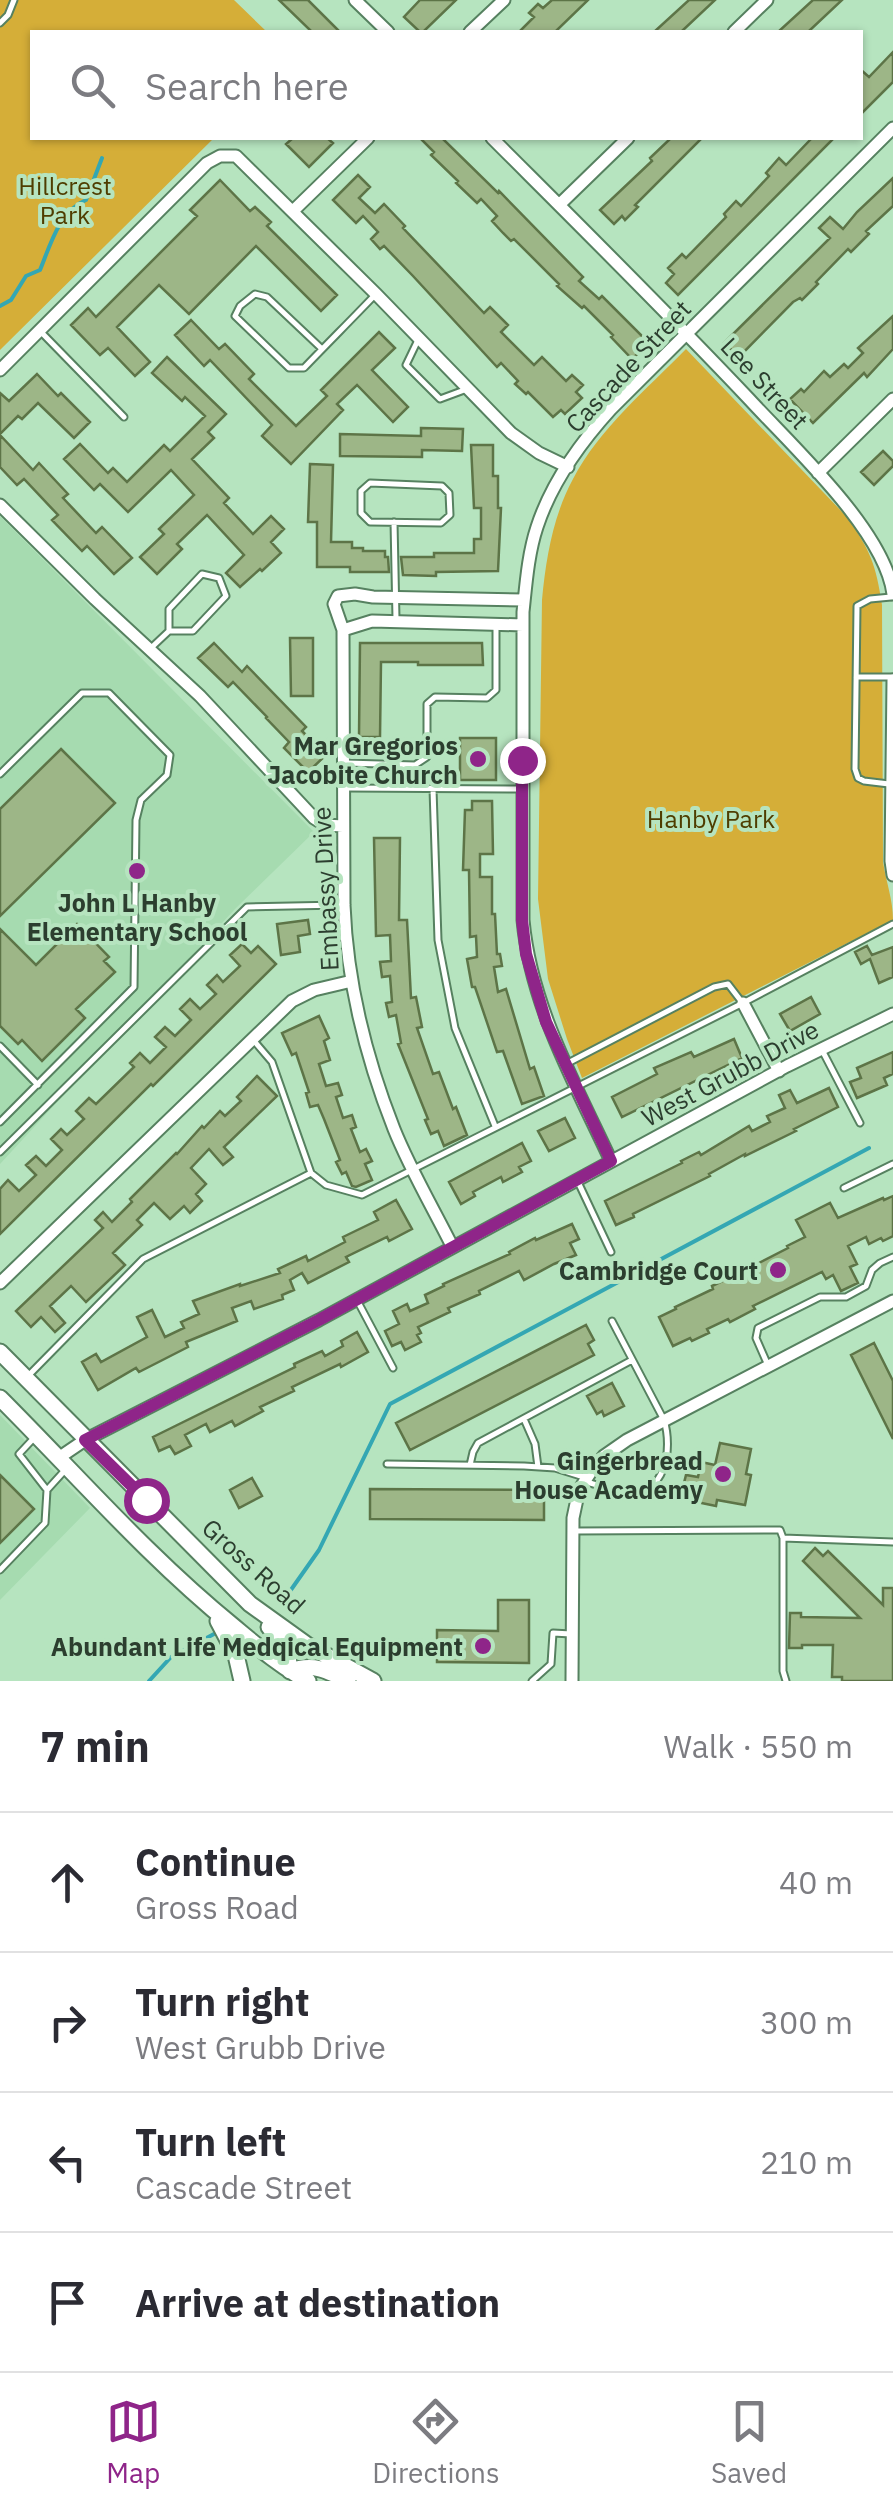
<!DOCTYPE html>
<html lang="en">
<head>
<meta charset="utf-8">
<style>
  :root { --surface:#fff; --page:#f2f2f3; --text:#2b2b33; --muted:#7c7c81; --line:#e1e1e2; --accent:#8f2589 }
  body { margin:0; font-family:"IBM Plex Sans",sans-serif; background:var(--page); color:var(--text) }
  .stop { position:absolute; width:30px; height:30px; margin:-22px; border:8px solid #8f2589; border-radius:50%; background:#fff }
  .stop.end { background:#8f2589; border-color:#fff; box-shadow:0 2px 10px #0008 }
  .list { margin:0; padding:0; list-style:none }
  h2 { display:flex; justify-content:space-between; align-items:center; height:130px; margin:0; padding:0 40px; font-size:42px }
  h2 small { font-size:32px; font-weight:400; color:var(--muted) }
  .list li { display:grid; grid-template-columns:65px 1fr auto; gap:30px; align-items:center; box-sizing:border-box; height:140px; padding:0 40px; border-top:2px solid var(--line) }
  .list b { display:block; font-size:38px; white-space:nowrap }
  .list p { margin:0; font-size:32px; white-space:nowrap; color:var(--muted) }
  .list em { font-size:32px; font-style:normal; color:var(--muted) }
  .icon { flex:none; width:55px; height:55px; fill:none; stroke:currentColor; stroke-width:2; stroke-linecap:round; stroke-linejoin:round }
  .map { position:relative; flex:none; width:893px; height:1681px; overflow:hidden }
  .search { position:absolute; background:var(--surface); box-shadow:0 2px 8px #0004; left:30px; right:30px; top:30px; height:110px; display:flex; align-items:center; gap:25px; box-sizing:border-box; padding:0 35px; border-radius:0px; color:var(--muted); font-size:38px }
  .sheet { height:690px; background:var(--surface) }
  nav { display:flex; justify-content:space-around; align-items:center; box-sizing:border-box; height:140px; border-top:2px solid var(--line); background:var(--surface); font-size:28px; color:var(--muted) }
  nav a { display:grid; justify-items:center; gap:5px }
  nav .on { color:var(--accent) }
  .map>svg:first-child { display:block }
</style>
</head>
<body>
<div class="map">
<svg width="893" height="1681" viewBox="0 0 893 1681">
  <rect width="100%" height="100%" fill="#b6e4bf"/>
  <path fill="#a6dbb0" d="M0 516 314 832 235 909 0 1164Z
    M0 1415 90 1508 0 1600Z"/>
  <path fill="#d5ae38" d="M0 0H234L267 32H32V138H214L0 350Z
    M686 349 847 517C870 550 876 564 882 605L883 862C886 882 893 899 893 920L582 1078 567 1039 548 979 538 899 542 600C546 558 553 516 573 479 599 429 647 389 686 349Z"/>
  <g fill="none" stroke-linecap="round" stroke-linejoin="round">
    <path stroke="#34a7b3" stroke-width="4" d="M0 306 11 300 26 276 40 270C50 246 59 211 86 200L102 158
      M281 1604 319 1550 390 1404 869 1148
      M149 1681 171 1657 214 1634"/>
  </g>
  <path fill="#9db687" stroke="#5d7447" stroke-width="2.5" d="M279 0H308L340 32H312Z
    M420 0H456L423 32H420L404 17Z
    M552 0H588L555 32H519L534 17 529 13 538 4 543 8Z
    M689 0H715L681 32H654Z
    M813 0H842L808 32H778Z
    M893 52V82L860 115V69L869 77Z
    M293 138H327L333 143 309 167 286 144Z
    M420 138H442L498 193 499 191 583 277 579 281 599 299 602 296 649 343 632 359 611 337 613 335 584 306 582 308 557 286 559 284 514 239 511 241 503 233 492 221 497 216 481 199 477 203 456 183 458 181 431 155 434 152Z
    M671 138H702L635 205 638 207 625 220 622 216 614 224 600 210 652 161 650 158Z
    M812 138H834L678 295 666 283 674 274 668 268 682 254 686 258 726 217 724 214 736 201 741 206 769 176 766 173 779 158 786 165Z
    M358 175 370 187 359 198 375 213 384 204 405 226 403 228 484 313 490 307 508 325 501 332 534 365 542 357 566 381 572 375 583 385 576 392 582 398 565 414 561 410 553 417 528 392 526 394 515 384 518 381 501 363 497 367 413 276 384 246 380 249 371 239 378 232 363 216 356 223 333 200Z
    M893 178V206L866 231 869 234 851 252 848 249 816 282 818 284 802 300 800 298 793 302 739 357 724 343 830 238 819 228 830 217 843 229 857 212Z
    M220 180 250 211 255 207 271 222 267 226 337 295 321 311 256 246 189 314 159 285 117 327 150 362 135 376 108 348 100 355 71 325 88 308 96 317 197 216 190 210Z
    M893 316V349L867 377 864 373 813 423 790 399 801 389 804 392 824 371 830 377 844 364 848 368 863 353 858 348Z
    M191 320 219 349 225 344 254 374 249 379 296 426 327 396 321 390 379 332 395 348 372 370 408 407 393 422 357 385 337 404 343 410 291 464 262 436 272 425 210 360 204 366 175 335Z
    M167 357 226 414 208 432 214 438 192 459 229 498 224 503 253 534 271 516 284 529 271 542 281 553 262 571 260 569 240 587 226 573 244 555 207 515 177 544 182 549 157 574 140 557 164 534 159 529 194 495 171 470 128 512 100 484 94 490 64 459 80 444 108 473 113 468 127 482 164 445 170 451 205 416 185 397 182 401 152 373Z
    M37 374 58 396 61 393 90 422 74 438 38 403 22 419 18 416 0 434V393L9 401Z
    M421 428 463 429 462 451 422 450V457L340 456V434L421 436Z
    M0 435 33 470 39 463 68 494 63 498 96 533 102 527 132 558 114 574 87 546 82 551 52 520 58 515 24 479 17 485 0 467Z
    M471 445H493V476H498V508H501L498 571 436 572V576L403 575 401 557H434V553H474V539H481V508H474Z
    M883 451 893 461V466L874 485 861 472Z
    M310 464 333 465 331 542H352V548H363V551H385V557H388L389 572H350V567H317V522H308Z
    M290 638H313V696H291Z
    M214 643 242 672 247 666 306 727 302 731 326 755 308 772 284 748 289 742 266 718 267 717 233 682 228 687 198 658Z
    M360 643H482L483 665H418V662H381L380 737H359Z
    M460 738H496V780H460Z
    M61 749 115 803 0 916V809Z
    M472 801H492L493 854H480V877H492V914H495L497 954H500L502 966 494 967 498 992 506 989 530 1069 534 1067 544 1096 522 1104 503 1051 497 1052 475 987H472L467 959 477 957 476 936 470 937 469 870H463L465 810H472Z
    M374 838H400L399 920H407L411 998 416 997 422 1027 417 1028 433 1074 439 1072 453 1109 456 1107 467 1135 444 1146 438 1131 431 1134 425 1120 428 1119 398 1044 401 1043 396 1015 389 1017 386 1003 392 1002 390 976 382 977 380 962 391 961 390 935 376 936Z
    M308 920 310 934 298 936 300 952 281 955 277 924Z
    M77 924 109 957 104 961 115 972 76 1009 85 1018 42 1061 22 1040 18 1044 0 1026V929L36 965Z
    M242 944 251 953 258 946 276 964 153 1086 151 1084 0 1234V1189L8 1180 19 1191 36 1175 26 1165 36 1156 46 1166 62 1150 51 1139 61 1129 67 1135 84 1119 76 1111 89 1098 96 1104 134 1067 130 1063 140 1053 150 1063 166 1047 155 1037 165 1027 175 1036 191 1020 180 1009 190 999 200 1009 216 994 207 985 217 975 223 982 240 966 230 955Z
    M867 946 872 955 893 947V977L879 983 870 959 861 964 855 952Z
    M811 997 820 1014 790 1031 780 1014Z
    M319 1016 329 1038 324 1041 330 1060 319 1064 326 1086 338 1083 342 1095 336 1097 343 1118 352 1115 356 1127 351 1129 360 1152 366 1149 372 1161 365 1164 372 1180 356 1187 352 1186 346 1172 342 1174 336 1162 340 1160 324 1119 318 1105 310 1107 306 1093 309 1092 296 1053 292 1055 282 1033Z
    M734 1039 742 1058 622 1117 612 1097 657 1074 654 1068 691 1052 694 1057Z
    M893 1052V1074L884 1078 887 1085 857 1098 850 1082 861 1078 857 1068Z
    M257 1076 277 1096 224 1147 233 1157 223 1165 209 1149 191 1168 206 1184 196 1194 202 1201 190 1213 184 1206 170 1219 154 1203 137 1220 142 1225 113 1253 125 1265 86 1302 71 1286 50 1306 65 1323 55 1332 41 1317 31 1327 16 1311 103 1228 95 1220 103 1212 112 1222 132 1202 130 1199 176 1153 177 1154 202 1126 204 1128 220 1111 225 1116 241 1101 237 1097Z
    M829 1088 838 1107 794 1129 796 1131 745 1156V1154L709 1174 710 1176 633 1214 634 1217 616 1225 605 1201 682 1163 681 1161 699 1152 701 1155 749 1126 752 1131 770 1122 767 1116 785 1108 779 1095 790 1090 797 1103Z
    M565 1118 575 1138 549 1151 538 1131Z
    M522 1143 531 1161 519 1167 522 1172 503 1182 501 1177 473 1192 475 1196 461 1204 449 1182Z
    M893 1196V1236L883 1241 881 1238 869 1244 866 1237 848 1246 857 1264 850 1267 858 1283 841 1291 833 1275 826 1279 822 1272 753 1306 755 1309 730 1322 728 1319 707 1329 709 1333 692 1341 690 1338 673 1346 659 1317 676 1309 675 1307 713 1289 712 1286 737 1274 738 1276 758 1266 757 1264 788 1248 787 1246 805 1237 796 1220 830 1203 838 1218 883 1198 884 1200Z
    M396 1200 412 1229 389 1241 387 1237 346 1257 349 1262 308 1283 302 1273 290 1280 294 1290 282 1295 283 1299 254 1309 251 1301 232 1308 237 1321 186 1342 188 1347 139 1372 136 1368 98 1390 82 1362 96 1354 101 1362 147 1337 137 1317 152 1310 165 1337 184 1328 181 1322 199 1314 193 1301 240 1284V1286L280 1273 278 1269 306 1256 308 1261 345 1242 343 1237 378 1220 374 1212Z
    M572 1224 579 1239 570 1243 576 1255 554 1264 524 1280 519 1271 479 1291 480 1294 448 1308 450 1312 418 1327 421 1333 417 1335 421 1342 405 1350 401 1342 392 1346 385 1331 399 1324 393 1311 407 1304 410 1311 428 1303 425 1295 444 1286 443 1284 510 1254 509 1252 535 1238 536 1240Z
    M586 1325 594 1340 588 1344 594 1355 410 1450 396 1423Z
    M357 1332 368 1352 341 1367 340 1364 292 1387 294 1391 260 1407 263 1411 235 1426 232 1421 210 1432 206 1424 185 1435 191 1446 175 1454 170 1446 159 1451 153 1437 295 1367 294 1364 322 1351 325 1356 343 1346 341 1341Z
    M874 1343 893 1381V1439L851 1355Z
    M612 1383 624 1406 604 1416 602 1411 597 1414 587 1396Z
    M720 1443 751 1449 746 1474 751 1475 745 1505 717 1500 716 1506 687 1500 689 1488 683 1487 686 1475 698 1477 701 1462 715 1465Z
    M0 1475 34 1509 0 1543Z
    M252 1478 262 1496 239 1508 230 1490Z
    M370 1489 544 1490V1520L370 1519Z
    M815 1548 823 1556 828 1551 883 1605V1588H893V1681H842V1677H832L833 1645H802V1648H789L790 1613H801V1617L860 1618 803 1561Z
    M498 1600H529V1663L437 1662V1630L498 1631Z"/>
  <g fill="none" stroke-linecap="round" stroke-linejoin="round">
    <g stroke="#568160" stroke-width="9">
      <path id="service" d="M0 23 8 15 14 0
        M42 333 124 417
        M418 340 406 365 440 399 467 389
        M322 349 267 297 255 294 240 306 235 316 289 368H304C327 344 351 320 374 296
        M370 483 442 486 449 493 450 515 441 523 370 522 361 513V491Z
        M394 522 396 619
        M152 647 169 631V609L202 574 219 578 226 596 193 631H169
        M856 677H893
        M346 763 415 765 427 757V704L435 697 487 698 496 690V627
        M0 774 82 693H109L170 755 167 775 141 800 136 820 134 987 0 1122
        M889 784 864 781 858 778 855 769 857 606 870 599 891 597
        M346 788 520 789
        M433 789 438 940 455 1028 495 1126
        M255 1042 272 1062 311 1173 326 1185 362 1195 743 1003 893 924
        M0 1046 38 1085
        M823 1052 860 1123
        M566 1064 714 987 728 984 741 1001
        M0 1152 247 907 341 905
        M578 1182 611 1252
        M844 1188 893 1164
        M358 1302 393 1368
        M767 1363 756 1338 758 1328 820 1297H846L866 1286 872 1270 880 1263 893 1257
        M28 1376 143 1259 311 1173
        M524 1419 535 1444 538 1467
        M33 1439 19 1454 47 1490
        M387 1464 524 1466 555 1468 584 1477
        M470 1465 473 1452 478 1443 632 1360
        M586 1482C599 1485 612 1491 625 1493 666 1497 673 1449 664 1420L612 1321
        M576 1531 780 1530 783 1538V1671L786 1681
        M783 1538 893 1542
        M0 1570 45 1523 47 1490 66 1469
        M532 1681 551 1664 553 1633 571 1634"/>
    </g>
    <g stroke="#568160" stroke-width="15">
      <path id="minor" d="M355 0 388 32
        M470 32 504 0
        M734 32 767 0
        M492 138C578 224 665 310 749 399 792 446 885 531 893 594
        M559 205 628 138
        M293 211 368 138
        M0 370 207 163 220 156H236L376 294 511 433 539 453 568 467
        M818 473 893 399
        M0 505 95 599 200 696 314 818 325 825 343 826
        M343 630 372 621 523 625
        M893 680 891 861 893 875
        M743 1003 779 1071
        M611 1161C575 1083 531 1007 523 920V612C526 584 528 554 537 527 551 484 581 442 611 409L893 128
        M452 1246C433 1208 410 1169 394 1129 366 1058 347 982 344 905L343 630 334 604 338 596 355 594 373 597 524 600
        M0 1283 292 1001 314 990 352 981
        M60 1457 85 1440 319 1320 787 1066 893 1014
        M572 1681 573 1518 577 1499 581 1487 592 1470 604 1456 627 1440 893 1301"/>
    </g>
    <g stroke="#568160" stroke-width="19">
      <path id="secondary" d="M0 1352 250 1604 307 1645 373 1681
        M0 1398C77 1475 148 1557 233 1626 257 1646 280 1666 308 1681
        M218 1621 236 1655 242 1681
        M269 1627C284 1641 288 1651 290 1671
        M290 1671C313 1663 327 1670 348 1681"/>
    </g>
    <use href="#service" stroke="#fff" stroke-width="5"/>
    <use href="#minor" stroke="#fff" stroke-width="11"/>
    <use href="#secondary" stroke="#fff" stroke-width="15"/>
  </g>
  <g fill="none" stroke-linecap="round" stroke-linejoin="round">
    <path stroke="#8f2589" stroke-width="12" d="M146 1500 85 1440 319 1320 611 1161 546 1022 526 954 522 920V760"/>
  </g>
  <g fill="#8f2589" stroke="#b6e4bf" stroke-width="4">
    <circle cx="478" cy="759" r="10"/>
    <circle cx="137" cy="871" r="10"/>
    <circle cx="778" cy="1270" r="10"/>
    <circle cx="723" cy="1474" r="10"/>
    <circle cx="483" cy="1646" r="10"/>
  </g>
  <g text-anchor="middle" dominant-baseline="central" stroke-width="8" stroke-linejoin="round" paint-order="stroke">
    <g font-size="25" fill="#4f3d00" stroke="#b6e4bf">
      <text x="65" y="185">Hillcrest<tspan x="65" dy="29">Park</tspan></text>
      <text x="711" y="818">Hanby Park</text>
    </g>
    <g font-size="25" fill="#2c3e2f" stroke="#b6e4bf">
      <text transform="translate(628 366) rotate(-47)">Cascade Street</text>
      <text transform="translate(765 383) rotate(47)">Lee Street</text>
      <text transform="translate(325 889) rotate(-93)">Embassy Drive</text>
      <text transform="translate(730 1073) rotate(-28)">West Grubb Drive</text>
      <text transform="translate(254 1566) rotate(42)">Gross Road</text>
    </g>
    <g font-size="25" font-weight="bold" fill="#2c3e2f" stroke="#b6e4bf" text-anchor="end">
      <text x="458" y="745">Mar Gregorios<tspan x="458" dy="29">Jacobite Church</tspan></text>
      <text x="137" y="902" text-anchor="middle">John L Hanby<tspan x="137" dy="29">Elementary School</tspan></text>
      <text x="758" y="1270">Cambridge Court</text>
      <text x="703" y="1460">Gingerbread<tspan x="703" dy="29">House Academy</tspan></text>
      <text x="463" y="1646">Abundant Life Medqical Equipment</text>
    </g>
  </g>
</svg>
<div class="stop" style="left:146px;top:1500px"></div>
<div class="stop end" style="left:522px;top:760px"></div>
<div class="search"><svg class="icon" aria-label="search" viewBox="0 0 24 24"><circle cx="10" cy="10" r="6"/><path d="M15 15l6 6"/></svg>Search here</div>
</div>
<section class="sheet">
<h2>7 min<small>Walk · 550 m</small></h2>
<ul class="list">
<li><svg class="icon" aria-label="ahead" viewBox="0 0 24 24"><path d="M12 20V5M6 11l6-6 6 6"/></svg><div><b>Continue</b><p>Gross Road</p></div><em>40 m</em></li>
<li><svg class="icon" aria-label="right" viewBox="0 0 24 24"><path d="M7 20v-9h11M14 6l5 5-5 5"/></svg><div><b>Turn right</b><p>West Grubb Drive</p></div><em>300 m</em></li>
<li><svg class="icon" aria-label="left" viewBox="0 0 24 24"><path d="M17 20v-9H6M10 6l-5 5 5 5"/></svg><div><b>Turn left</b><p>Cascade Street</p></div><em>210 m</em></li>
<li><svg class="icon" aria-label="arrive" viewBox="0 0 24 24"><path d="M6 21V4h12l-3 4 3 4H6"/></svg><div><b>Arrive at destination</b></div></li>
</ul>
</section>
<nav>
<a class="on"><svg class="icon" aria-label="map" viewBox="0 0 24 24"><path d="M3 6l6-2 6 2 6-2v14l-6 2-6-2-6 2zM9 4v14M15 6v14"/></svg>Map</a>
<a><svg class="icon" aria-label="directions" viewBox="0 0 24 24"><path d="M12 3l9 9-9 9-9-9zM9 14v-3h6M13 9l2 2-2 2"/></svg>Directions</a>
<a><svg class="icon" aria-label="saved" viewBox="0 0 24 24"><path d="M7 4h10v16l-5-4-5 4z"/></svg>Saved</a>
</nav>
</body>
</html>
